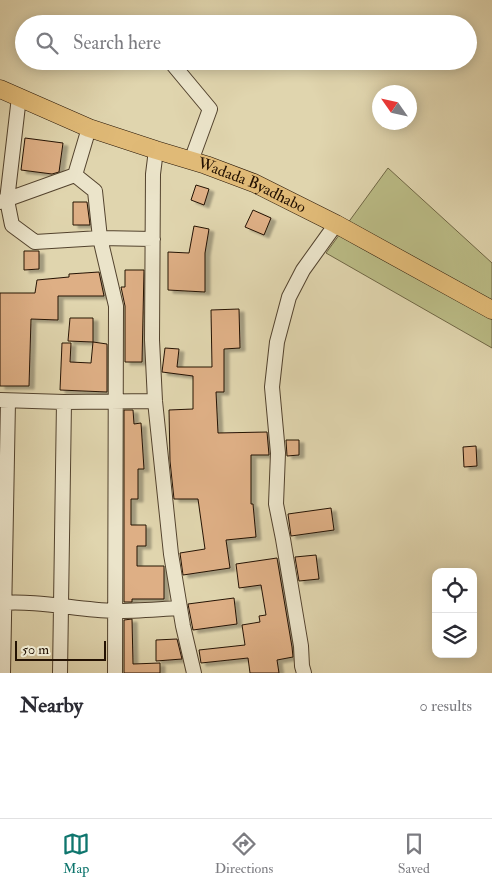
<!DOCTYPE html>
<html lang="en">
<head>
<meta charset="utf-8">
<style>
  :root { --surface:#fff; --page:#f7f7f7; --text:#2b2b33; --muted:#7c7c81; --line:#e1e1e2; --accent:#0f766e }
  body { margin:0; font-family:"IM FELL Double Pica",serif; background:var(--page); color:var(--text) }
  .controls { position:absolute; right:15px; bottom:15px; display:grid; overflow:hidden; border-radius:10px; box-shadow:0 2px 12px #0003 }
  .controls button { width:45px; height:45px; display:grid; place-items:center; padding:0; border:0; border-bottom:1px solid var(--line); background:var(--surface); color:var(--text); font:25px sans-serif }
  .compass { position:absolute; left:372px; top:85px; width:45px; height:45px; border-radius:50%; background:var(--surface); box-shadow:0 2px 12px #0003; rotate:304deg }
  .scale { position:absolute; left:15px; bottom:12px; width:91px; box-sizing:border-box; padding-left:5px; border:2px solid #241203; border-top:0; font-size:14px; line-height:18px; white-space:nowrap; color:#241203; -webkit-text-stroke:4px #ebe4ca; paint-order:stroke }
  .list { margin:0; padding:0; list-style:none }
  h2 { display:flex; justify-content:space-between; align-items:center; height:65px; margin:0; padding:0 20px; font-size:21px }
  h2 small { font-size:16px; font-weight:400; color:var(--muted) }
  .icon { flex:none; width:28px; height:28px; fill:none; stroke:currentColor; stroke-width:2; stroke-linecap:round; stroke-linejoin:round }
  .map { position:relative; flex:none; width:492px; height:673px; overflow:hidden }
  .search { position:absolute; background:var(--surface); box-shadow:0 2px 12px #0003; left:15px; right:15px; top:15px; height:55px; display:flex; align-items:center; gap:12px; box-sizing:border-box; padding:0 18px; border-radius:28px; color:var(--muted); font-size:19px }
  .sheet { height:145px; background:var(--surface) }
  nav { display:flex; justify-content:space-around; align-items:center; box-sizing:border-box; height:70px; border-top:1px solid var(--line); background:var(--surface); font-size:14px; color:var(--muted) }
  nav a { display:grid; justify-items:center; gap:2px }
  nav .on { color:var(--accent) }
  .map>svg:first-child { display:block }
</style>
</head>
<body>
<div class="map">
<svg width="492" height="673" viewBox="0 0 492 673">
  <defs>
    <filter id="shadow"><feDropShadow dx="5" dy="3" stdDeviation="1" flood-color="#0004"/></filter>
  </defs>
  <rect width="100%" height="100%" fill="#e0d5ae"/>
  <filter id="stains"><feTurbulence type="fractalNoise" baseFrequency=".004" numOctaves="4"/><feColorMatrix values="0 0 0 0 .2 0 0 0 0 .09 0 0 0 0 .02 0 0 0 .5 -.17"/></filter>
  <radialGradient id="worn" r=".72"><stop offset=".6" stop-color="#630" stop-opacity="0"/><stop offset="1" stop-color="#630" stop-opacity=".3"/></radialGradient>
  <path fill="#babb85" stroke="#6f6644" d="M388 168 492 263V348L326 253Z"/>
  <path fill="#deaf85" stroke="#241203" filter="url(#shadow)" d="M25 138 63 143 59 172 52 174 21 170Z
    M196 185 209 189 204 205 191 200Z
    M73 202H87L90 225H73Z
    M253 210 271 218 264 235 245 227Z
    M194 226 209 229 205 253V292L168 290V252L189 253Z
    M24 251H39V269L24 270Z
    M125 270H144L142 362H125V306L121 287H125Z
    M99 272 104 296H58V320L31 319 29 386H0V293H35L37 280 69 277V274Z
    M239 309 240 348 224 349V392H216L218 433 267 432 269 455H251V504H253L256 537 226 540 230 568 183 575 180 553 205 549 198 499H174L170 461 169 410 193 409V376L162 372 165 348 179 349 177 367H212L211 310Z
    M70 318H93V342L68 341Z
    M93 342 107 344V392L60 390 62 343H71L70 362 91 363Z
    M124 410H133L134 424 141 423 144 469H138V499H131V525H146V546H137V566H164V599H132V602H124Z
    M286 440H299V455L287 456Z
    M476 446 477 466 464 467 463 447Z
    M331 508 334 530 291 536 288 514Z
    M316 555 319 579 299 581 295 557Z
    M277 558 292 647 293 657 277 660 279 673H250L248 658 201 663 199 650 245 645 242 625 260 622 259 616 266 615 261 585 239 588 236 564Z
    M234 598 237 624 193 630 188 604Z
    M132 619 133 664 160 663V673H124V620Z
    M177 639 182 659 156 661V640Z"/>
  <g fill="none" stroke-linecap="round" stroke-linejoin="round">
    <g stroke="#53432e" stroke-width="16">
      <path id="minor" d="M170 61 210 109 191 161
        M19 97 7 200 12 225 35 242 100 238 153 239
        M156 150 153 174 152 340 155 401 171 554 183 626 194 673
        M75 175 95 191 100 238 116 306 115 673
        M0 202 75 175 89 128
        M1 400 64 402 155 401
        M0 603C39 600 77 610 115 611 136 611 159 609 180 608
        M3 673 8 401
        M60 673 64 402
        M304 673 302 666 301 646 283 539 276 504 278 453 272 387 277 342 289 297 303 270 336 224"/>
    </g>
    <g stroke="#241203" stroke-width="19">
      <g id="major">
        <path id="s1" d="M0 89 89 128 156 150 206 165 254 183 336 224 492 310"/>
      </g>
    </g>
    <use href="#minor" stroke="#ebe4ca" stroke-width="14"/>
    <use href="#major" stroke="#e0ba77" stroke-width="18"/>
  </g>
  <g text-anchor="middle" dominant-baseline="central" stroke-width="4" stroke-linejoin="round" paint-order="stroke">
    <g font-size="16" fill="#241203" stroke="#ebe4ca">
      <text stroke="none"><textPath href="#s1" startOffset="270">Wadada Byadhabo</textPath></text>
    </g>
  </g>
  <rect width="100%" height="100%" filter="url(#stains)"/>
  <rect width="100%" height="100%" fill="url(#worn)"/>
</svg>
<div class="controls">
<button><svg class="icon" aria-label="locate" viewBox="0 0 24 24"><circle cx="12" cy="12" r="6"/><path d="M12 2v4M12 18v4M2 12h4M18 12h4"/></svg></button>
<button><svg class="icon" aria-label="layers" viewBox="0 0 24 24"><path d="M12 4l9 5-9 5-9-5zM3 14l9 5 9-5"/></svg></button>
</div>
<svg class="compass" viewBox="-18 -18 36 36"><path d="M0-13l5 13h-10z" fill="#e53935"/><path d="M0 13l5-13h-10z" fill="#7c7c81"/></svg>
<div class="scale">50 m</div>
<div class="search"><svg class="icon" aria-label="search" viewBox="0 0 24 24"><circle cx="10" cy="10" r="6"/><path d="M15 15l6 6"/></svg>Search here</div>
</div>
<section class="sheet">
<h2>Nearby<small>0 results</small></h2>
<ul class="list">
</ul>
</section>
<nav>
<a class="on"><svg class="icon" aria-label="map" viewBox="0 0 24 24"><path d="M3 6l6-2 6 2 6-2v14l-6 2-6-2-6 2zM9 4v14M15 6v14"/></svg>Map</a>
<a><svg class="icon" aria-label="directions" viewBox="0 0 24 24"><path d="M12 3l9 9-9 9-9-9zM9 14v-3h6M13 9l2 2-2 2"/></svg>Directions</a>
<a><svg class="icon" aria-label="saved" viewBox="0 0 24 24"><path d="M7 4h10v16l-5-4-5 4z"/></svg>Saved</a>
</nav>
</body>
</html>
